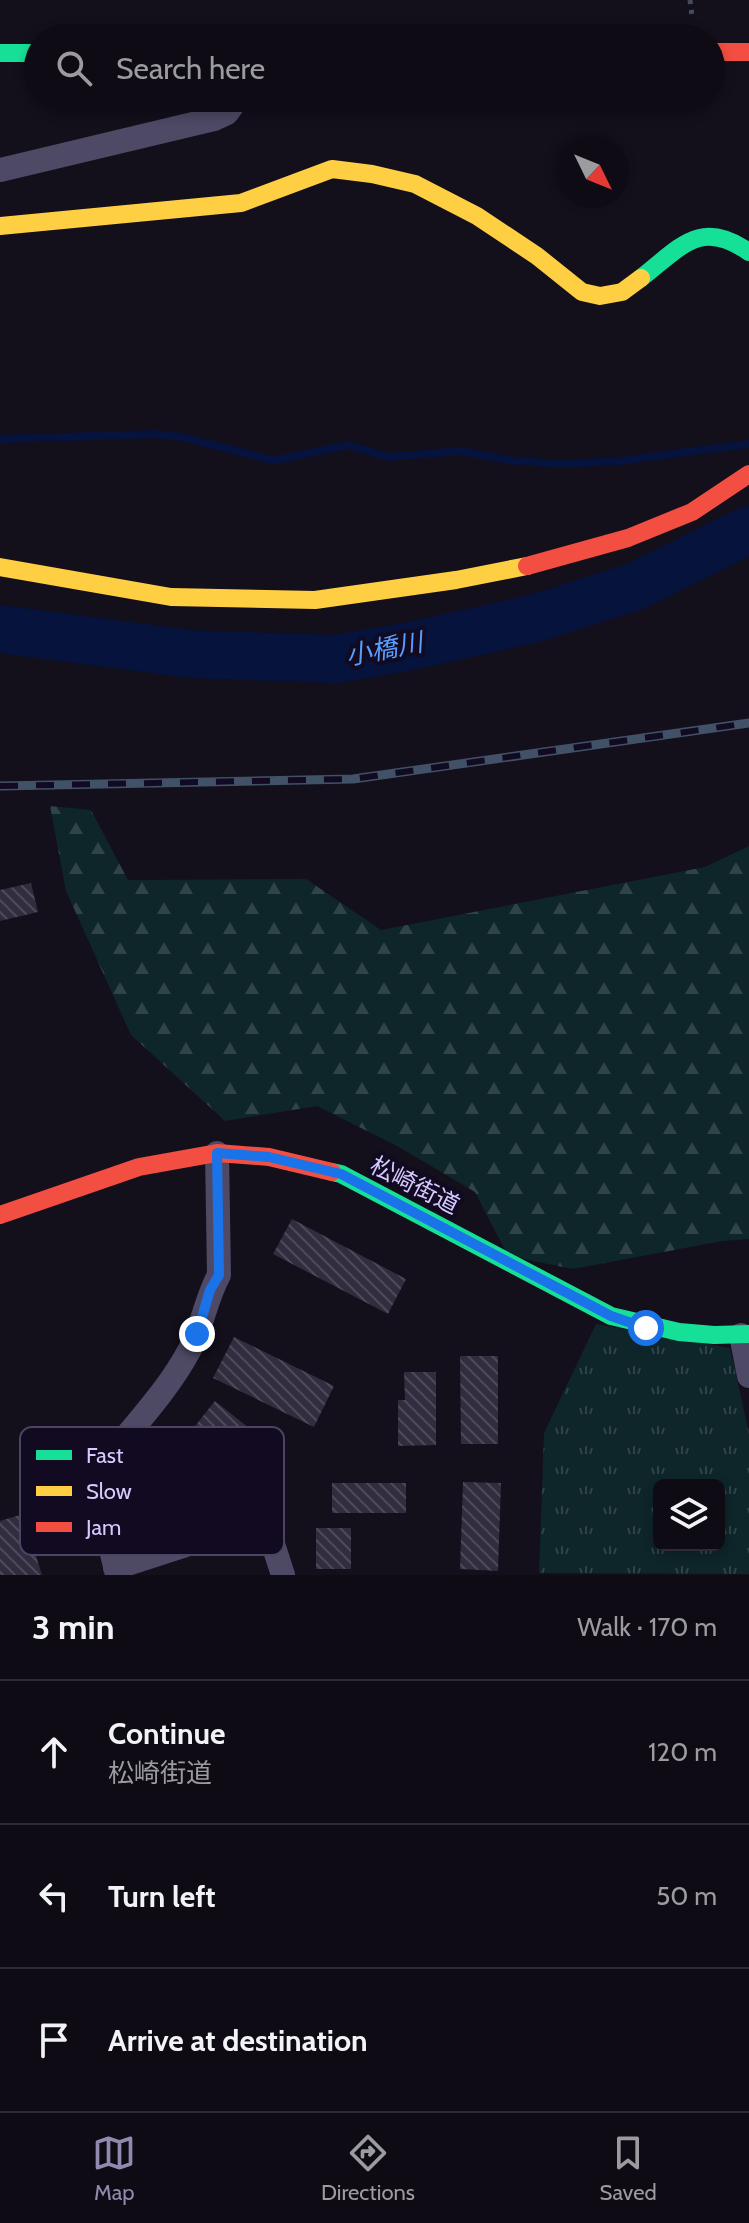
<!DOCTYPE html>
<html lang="en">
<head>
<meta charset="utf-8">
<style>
  :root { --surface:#0e0b14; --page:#1c1922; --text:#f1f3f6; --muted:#9b9ba0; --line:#2e2b34; --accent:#9289af }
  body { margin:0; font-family:Cabin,"Noto Sans JP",sans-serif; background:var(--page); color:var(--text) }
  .controls { position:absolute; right:24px; bottom:24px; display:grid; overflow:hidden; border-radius:12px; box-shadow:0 4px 12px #0003 }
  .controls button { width:72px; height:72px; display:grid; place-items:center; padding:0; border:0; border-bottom:2px solid var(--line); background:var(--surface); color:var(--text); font:40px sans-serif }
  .compass { position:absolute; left:557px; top:136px; width:72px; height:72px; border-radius:50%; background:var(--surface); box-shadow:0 4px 12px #0003; rotate:133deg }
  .stop { position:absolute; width:24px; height:24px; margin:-18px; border:6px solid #1a73e8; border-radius:50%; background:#fff }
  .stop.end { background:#1a73e8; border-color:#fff; box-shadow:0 2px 8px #0008 }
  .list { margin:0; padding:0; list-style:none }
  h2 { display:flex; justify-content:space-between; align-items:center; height:104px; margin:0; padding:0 32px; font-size:34px }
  h2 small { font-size:26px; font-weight:400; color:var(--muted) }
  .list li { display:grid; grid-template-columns:52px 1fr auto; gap:24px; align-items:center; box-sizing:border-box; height:144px; padding:0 32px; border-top:2px solid var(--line) }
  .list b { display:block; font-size:30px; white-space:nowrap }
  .list p { margin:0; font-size:26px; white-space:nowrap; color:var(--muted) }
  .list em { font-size:26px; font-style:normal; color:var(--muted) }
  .icon { flex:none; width:44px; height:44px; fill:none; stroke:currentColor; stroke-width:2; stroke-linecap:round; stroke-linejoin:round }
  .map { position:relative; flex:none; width:749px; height:1575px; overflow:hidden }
  .search { position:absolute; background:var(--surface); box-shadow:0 4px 12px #0003; left:24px; right:24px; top:24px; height:88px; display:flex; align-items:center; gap:20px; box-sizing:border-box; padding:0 28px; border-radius:44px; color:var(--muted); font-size:30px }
  .sheet { height:536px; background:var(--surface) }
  nav { display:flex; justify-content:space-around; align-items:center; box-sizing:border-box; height:112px; border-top:2px solid var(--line); background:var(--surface); font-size:22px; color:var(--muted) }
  nav a { display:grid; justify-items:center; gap:4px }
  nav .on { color:var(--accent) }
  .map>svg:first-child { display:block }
</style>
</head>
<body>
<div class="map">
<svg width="749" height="1575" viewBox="0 0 749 1575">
  <defs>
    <pattern id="grass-tufts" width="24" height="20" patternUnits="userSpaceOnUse" patternTransform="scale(2)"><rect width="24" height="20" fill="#0e2529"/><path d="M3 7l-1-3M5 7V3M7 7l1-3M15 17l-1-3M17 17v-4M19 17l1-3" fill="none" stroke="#304349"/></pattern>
    <pattern id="forest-firs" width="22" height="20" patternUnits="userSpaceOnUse" patternTransform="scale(2)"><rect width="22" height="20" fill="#0e2529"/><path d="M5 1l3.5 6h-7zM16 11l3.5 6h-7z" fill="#304349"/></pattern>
    <pattern id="building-back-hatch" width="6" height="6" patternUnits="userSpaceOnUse" patternTransform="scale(2)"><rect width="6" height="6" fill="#312c3e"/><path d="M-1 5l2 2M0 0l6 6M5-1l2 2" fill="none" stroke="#4e495b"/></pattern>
  </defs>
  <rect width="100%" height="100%" fill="#130f1b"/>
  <path fill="url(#grass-tufts)" fill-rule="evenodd" d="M596 1324 730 1348 749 1433V1574L539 1573 544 1433ZM659 1485H719V1545H659Z"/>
  <path fill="url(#forest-firs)" d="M50 806 91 810 128 880 306 879 381 930 705 867 749 846V1239L722 1241 573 1269 508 1256 475 1192 397 1146 317 1106 225 1121 131 1035 66 891Z"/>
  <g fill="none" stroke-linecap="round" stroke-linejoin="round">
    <path stroke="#05133d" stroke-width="8" d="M0 439 157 434 182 437 268 459H282L348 445 388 457 461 451 508 460 558 464 619 461 748 444"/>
    <path stroke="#05133d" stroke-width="48" d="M0 629 191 654 336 659 406 647 533 619 636 586 749 530"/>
  </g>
  <path fill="url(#building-back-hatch)" d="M31 883 38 912 0 921V890Z
    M292 1219 406 1279 388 1314 273 1254Z
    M234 1337 334 1386 314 1427 213 1378Z
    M460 1356H498V1444H461Z
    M404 1372H436V1445L398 1446V1400H405Z
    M215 1401 278 1451 254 1481 191 1431Z
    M463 1482 501 1483 498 1571 460 1569Z
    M332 1483H406V1513H332Z
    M23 1514 42 1575H0V1521Z
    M316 1528H351V1569H316Z"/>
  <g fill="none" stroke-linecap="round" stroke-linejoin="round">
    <path stroke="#424e5e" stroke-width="5" stroke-dasharray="4 6" stroke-linecap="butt" d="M690 0 692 16"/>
    <path stroke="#4e4965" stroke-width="24" d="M0 170 214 119 227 113 238 98
      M741 1335 749 1376
      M115 1568 229 1531 247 1533 272 1541 283 1575
      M117 1575 95 1481 97 1472C128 1432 167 1393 190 1349 203 1325 206 1298 219 1275L217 1153"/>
    <path stroke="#16e098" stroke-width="18" d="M0 53H38
      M641 278C681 247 700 218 749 252
      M332 1172 341 1174 611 1316 679 1332 714 1335 749 1334"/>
    <path stroke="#ffcf43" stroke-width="18" d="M0 226 241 203 332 169 372 174 415 184 477 216 537 256 582 292 600 296 622 292 641 278
      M0 567 171 597 315 600 456 580 527 566"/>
    <path stroke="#f24e42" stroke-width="18" d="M711 52H749
      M527 566 628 538 692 512 749 474
      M0 1215 139 1167 217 1153 269 1157 332 1172"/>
    <g stroke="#415167" stroke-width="9">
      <path id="rail" d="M0 786 353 779 749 723"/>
    </g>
    <use href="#rail" stroke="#110a20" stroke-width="6" stroke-dasharray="18" stroke-linecap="butt"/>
  </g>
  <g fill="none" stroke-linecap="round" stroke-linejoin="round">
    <path stroke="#1a73e8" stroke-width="10" d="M197 1334 210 1290 219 1275 217 1153 269 1157 341 1174 611 1316 646 1328"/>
  </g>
  <g text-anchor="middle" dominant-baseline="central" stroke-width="8" stroke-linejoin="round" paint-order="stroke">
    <g font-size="24" fill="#d6caff" stroke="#110a20">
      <text transform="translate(415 1185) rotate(27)">松崎街道</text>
    </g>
    <g font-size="26" font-style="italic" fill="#589eff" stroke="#110a20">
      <text transform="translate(384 649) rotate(-11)">小橋川</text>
    </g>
  </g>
  <rect x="20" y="1427" width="264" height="128" rx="12" fill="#110a20" stroke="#4c4463" stroke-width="2"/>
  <rect x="36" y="1450" width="36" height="10" fill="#16e098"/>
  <rect x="36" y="1486" width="36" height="10" fill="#ffcf43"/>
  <rect x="36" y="1522" width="36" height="10" fill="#f24e42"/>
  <g font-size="22" fill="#d6caff">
    <text x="86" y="1463">Fast</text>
    <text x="86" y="1499">Slow</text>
    <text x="86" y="1535">Jam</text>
  </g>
</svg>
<div class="controls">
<button><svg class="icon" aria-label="layers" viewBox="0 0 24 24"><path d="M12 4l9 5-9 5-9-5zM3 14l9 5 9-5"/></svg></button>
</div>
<svg class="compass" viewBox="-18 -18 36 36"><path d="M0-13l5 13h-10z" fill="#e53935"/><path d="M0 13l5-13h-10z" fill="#9b9ba0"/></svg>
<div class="stop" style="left:646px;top:1328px"></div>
<div class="stop end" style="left:197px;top:1334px"></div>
<div class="search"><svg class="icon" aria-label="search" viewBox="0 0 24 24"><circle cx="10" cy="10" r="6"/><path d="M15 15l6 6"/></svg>Search here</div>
</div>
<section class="sheet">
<h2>3 min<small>Walk · 170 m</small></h2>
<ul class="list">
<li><svg class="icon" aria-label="ahead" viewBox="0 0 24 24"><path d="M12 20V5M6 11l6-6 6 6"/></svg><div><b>Continue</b><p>松崎街道</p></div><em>120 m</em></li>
<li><svg class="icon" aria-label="left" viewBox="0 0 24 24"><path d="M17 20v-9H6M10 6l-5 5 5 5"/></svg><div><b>Turn left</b></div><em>50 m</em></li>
<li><svg class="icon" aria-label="arrive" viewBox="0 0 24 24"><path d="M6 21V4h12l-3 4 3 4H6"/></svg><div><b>Arrive at destination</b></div></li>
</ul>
</section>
<nav>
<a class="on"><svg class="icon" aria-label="map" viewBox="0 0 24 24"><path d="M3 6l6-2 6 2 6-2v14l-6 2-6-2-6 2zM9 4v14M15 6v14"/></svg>Map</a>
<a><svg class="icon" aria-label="directions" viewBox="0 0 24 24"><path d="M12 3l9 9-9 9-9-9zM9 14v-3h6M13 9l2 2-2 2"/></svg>Directions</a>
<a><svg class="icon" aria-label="saved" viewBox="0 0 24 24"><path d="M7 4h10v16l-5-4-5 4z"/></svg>Saved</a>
</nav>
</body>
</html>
